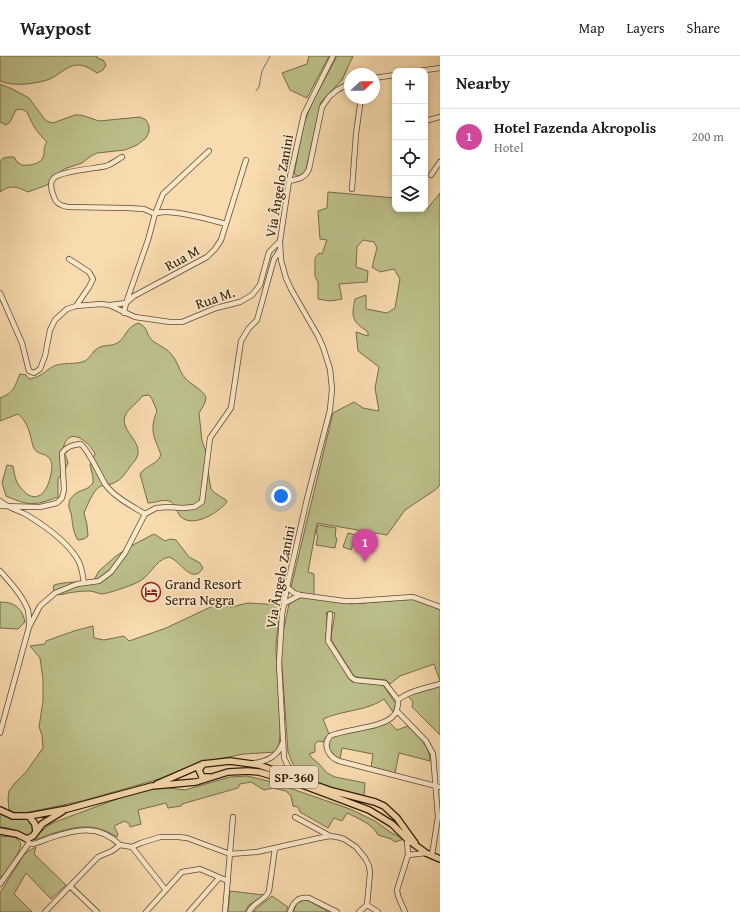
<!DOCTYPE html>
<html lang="en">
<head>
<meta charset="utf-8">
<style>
  :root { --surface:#fff; --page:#f2f2f2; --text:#202124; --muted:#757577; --line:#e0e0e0; --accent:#d93025 }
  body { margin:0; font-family:"Gentium Book Plus",serif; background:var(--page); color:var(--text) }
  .controls { position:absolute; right:12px; top:12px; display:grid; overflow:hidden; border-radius:8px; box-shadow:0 2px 6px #0003 }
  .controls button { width:36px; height:36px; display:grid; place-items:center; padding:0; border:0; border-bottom:1px solid var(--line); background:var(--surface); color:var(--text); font:20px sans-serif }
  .compass { position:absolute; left:344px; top:12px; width:36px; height:36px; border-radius:50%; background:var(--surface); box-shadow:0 2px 6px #0003; rotate:68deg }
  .you { position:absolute; left:281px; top:440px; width:14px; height:14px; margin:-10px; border:3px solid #fff; border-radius:50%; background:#1a73e8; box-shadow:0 0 0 6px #1a73e833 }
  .badge { display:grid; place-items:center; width:26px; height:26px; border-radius:50%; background:var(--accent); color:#fff; font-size:13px; font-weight:700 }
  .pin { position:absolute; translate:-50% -33px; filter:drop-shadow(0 1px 2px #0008) }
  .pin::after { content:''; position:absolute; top:21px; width:14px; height:12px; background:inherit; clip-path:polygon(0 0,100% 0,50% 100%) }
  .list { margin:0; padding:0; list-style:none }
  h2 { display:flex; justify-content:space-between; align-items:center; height:52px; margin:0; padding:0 16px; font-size:17px }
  h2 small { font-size:13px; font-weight:400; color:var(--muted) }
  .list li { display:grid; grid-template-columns:26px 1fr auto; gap:12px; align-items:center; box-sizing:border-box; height:56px; padding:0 16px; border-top:1px solid var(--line) }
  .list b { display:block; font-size:15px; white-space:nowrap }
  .list p { margin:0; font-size:13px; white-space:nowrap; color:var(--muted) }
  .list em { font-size:13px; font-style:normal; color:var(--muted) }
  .icon { flex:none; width:22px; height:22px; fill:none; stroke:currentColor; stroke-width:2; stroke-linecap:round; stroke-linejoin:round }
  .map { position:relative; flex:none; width:440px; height:856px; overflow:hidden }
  header { display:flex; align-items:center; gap:24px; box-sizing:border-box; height:56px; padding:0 20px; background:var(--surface); border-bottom:1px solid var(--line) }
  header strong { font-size:19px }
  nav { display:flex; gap:22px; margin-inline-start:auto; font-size:14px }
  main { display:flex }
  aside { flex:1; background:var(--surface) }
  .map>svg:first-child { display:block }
</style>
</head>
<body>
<header>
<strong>Waypost</strong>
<nav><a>Map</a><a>Layers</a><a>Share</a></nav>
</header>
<main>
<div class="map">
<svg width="440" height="856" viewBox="0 0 440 856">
  <rect width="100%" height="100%" fill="#f8dbaf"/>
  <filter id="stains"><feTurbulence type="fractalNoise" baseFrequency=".005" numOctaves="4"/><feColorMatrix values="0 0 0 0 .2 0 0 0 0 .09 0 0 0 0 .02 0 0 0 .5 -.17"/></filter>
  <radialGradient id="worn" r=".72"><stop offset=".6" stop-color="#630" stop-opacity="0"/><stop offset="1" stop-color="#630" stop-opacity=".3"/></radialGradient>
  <path fill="#bdc08b" stroke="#746c49" d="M0 0H97V2L103 4 106 9 103 14 97 17C92 14 87 10 80 9 69 8 61 17 52 22 39 28 13 31 0 25Z
    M309 0H329L307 42 290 34 282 17 307 8Z
    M337 0H353L342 24 321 46 306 114 299 121 294 118 303 71 310 51Z
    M0 28 12 33 29 42 46 65 53 67 75 59H81L99 65 140 61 146 64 149 70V76L146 82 137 89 125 94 97 97 91 100 82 107 64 113 47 129 28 136C17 131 11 128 0 136V105C3 101 8 101 14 101L17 106 22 109C30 110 43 108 44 98 44 93 44 90 47 86 37 77 32 68 27 56L22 53 16 54 10 66 6 69 0 66Z
    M328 136 395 142V153H427L440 137V429L435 434 405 454 387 479 317 467 308 516 314 518V539C305 538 297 538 291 531L333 357 354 346 363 352 379 355 375 332 379 311 358 295 356 276 368 280V276C352 265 351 262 355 243L366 239V253L387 257 395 252 400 223 394 213 380 216 372 211 377 192 374 186 363 184 357 191 356 211 368 215 367 226 339 228 342 243 330 245 318 243V226L315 220V202L319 197 322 198 327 184 320 183 318 155 327 152Z
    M138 267C148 271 145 276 151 283 156 289 166 291 171 298 178 305 179 315 185 322 191 329 201 332 206 341L205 347 199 357 202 385 209 404 208 416 211 433 215 437 226 444 227 446C218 457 192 473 180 460 176 455 176 447 169 445 162 443 155 447 148 447L140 418C146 409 157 409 161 399 154 380 149 375 157 355L152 343 149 339 142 340C138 347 129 352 126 358 117 374 146 386 136 403 134 406 131 409 129 412 124 420 120 425 111 428 107 429 103 429 99 431 93 435 87 450 84 457L87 469 88 480 84 483 78 484C72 475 73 467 71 457 70 454 68 452 69 448 69 445 70 442 73 440 79 433 86 436 93 427V421L90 409 95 398C90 387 71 370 64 389 62 394 67 402 68 407L65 413 58 423V441C34 450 29 450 6 440L2 427 7 409 13 410C14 416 15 423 18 428 33 451 47 440 51 418 52 412 53 408 50 403 46 397 39 399 35 394 32 390 32 385 31 382 29 373 25 363 18 358L0 365V342C15 336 14 331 20 318L26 319 29 323C42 321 44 315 54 310 64 306 75 309 85 305 91 302 92 295 98 292 104 288 112 291 119 286 127 279 126 272 138 267Z
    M318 469 336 472 335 481 337 482 335 492 316 489 318 479 316 478Z
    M348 477 356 479 351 494 343 491Z
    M154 478 165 485 170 483 176 484 189 501 200 507 203 512C192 530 180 504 169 501 154 504 150 522 136 527 130 530 107 538 101 538 97 537 93 535 89 535 81 535 72 536 64 538 58 540 51 537 54 529 67 525 80 527 94 524L99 515 116 500 129 491Z
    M301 541 351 548 413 543 420 544 440 553V625L434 608 400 620 390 628 386 624 355 621 352 617 332 585 331 580 335 557 327 556 326 557 327 560 326 584 349 623 353 626 383 629 396 648 393 656 384 643C367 655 343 654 323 663L329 678 325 682 324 686 318 685 315 688V696L309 698 312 702 319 708 327 717 335 721 365 727 364 741C343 735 305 728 293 708 291 705 290 700 288 696L281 597 282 581 289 548Z
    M0 546C15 546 22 552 25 566L18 573 0 572Z
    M248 547 282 549C280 563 276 578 276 592 276 615 286 680 276 696L244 698 208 705 183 713 166 721 82 745 25 757H15L9 754 8 743 9 735 15 727 26 716 43 692 42 679 39 671 43 645V623L40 602 30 590 45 588 46 585 74 575 93 570 94 582 104 584 124 580 129 585 166 572 217 548 231 551Z
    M440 630V679L412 651 413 646 408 640Z
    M389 666 397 674 408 670C418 681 430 689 430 705L399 697 395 717 371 711 373 698 342 692 340 703C329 701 327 691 330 681L333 680 374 672Z
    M247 720 272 726 350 753 375 765 390 776 404 783 395 786 391 783 378 779C373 768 357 762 347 757L342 765 334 762 328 772 300 756 298 751 293 750 291 740 286 735 273 732 264 734 251 726 240 728 238 732 182 748 181 750 168 752 166 747 138 754 141 768 130 771 129 768 125 765 114 770 118 778 117 781C92 766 78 770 51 778 45 780 38 784 33 783L49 769 55 766 152 730 185 734 230 721Z
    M0 756 29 763 32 765 34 774C28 784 21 777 13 774 9 772 5 771 0 771Z
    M0 780 15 781 21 787C21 797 6 815 0 823Z
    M36 791 34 798 66 829 51 843 26 817 14 838 32 856H0V837L23 800 28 795Z
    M230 835 264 839 248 850 245 856H228Z
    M272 840 288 851 286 856H253Z
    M304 844 309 845 329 856H293L297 847Z"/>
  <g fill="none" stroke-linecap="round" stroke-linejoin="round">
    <path stroke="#707a6d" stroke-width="1" d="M256 35 259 31 262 15 270 0"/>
    <g stroke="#5e4a31" stroke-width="6">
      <path id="minor" d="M419 15 440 12
        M374 22 395 19
        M425 65 440 61
        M122 101C117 104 112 108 106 110 94 113 59 115 53 123 49 128 52 136 54 141 56 148 61 150 68 151L127 152 144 153 155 158C167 151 211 164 226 168
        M431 119 440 106
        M289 125C299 123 305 122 309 113L322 51 329 41 337 34 350 27
        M352 133 356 78 361 42
        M69 203 89 216 93 223 89 231 76 250
        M0 237 22 287 29 315 34 317 40 313 45 300 50 274 55 264 67 253 76 250 101 248 109 249 135 261 170 266H182L216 252 240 246 252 239 260 229 269 196 280 185
        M110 249 126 247 148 184 155 158 163 138 209 95
        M124 257 126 247 134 240 207 201 215 193 221 184 246 104
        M0 445C8 452 18 454 27 459 45 470 70 488 79 506 82 512 83 521 84 527
        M0 450 40 451 57 447 62 442 64 434 62 397C67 390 73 389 81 388 90 397 98 416 105 428 114 441 132 450 145 458
        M0 515C11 527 22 539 28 554 29 559 29 565 29 570
        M287 531 294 537 300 539 344 545H356L413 541 440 551
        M285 547 300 539
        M330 558 328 585 351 621 355 624 385 627 398 644
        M398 644C398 649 398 655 394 659 385 672 344 673 330 680 322 690 329 701 339 705L440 731
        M398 644C409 635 426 632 440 628
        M397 655 426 685 433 698 438 761 432 799
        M0 677 29 571 40 550 55 537 77 528 99 525 111 516 125 497 145 458 156 452 168 451 183 452 194 451 202 446 210 382 231 352 241 285 249 272 257 264 274 203 280 194
        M254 707C266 706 278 700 282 688
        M301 723 289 712 284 702 279 607 282 559 287 531 307 443 330 354 332 333 330 313 323 291 318 280 291 233 286 222 281 204 280 185 289 125 304 58 333 0
        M295 761 330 780
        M27 783 29 787 32 788C38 787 44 784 50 782 76 773 99 768 120 789
        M120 789 132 791 141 787 160 781H178L187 782 230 798 257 796 319 782 330 780 337 781 344 783 356 791 365 802 369 810 370 817 367 849
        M132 791 165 833
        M408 799 426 797
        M0 828 29 787
        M70 830 97 856
        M367 849 378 856
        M45 856 98 801 112 795 120 789
        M146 856 182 816 200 813 228 825
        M189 856 219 822
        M225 856 233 761
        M249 856C253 846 265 845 269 835L275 792
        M290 856C293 846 298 840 309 842L337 856
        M359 856 367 849
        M405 856 398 840 397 834 408 799 407 783"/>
    </g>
    <g stroke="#2b1907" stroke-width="8">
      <path id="major" d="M203 708 199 714 202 721H209
        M157 728 203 708 230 705 259 709 332 735 375 746 384 750 397 762 415 787
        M0 754 13 760H29L67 753 152 730 196 726 228 716 248 715 259 716 297 727 369 754 392 768 407 783 426 797 440 803
        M29 760 35 768 36 776
        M0 775 17 778 27 783 33 780 42 768 63 755"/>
    </g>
    <use href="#minor" stroke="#fae8cb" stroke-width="4.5"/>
    <use href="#major" stroke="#f8dbaf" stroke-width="5.5"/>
  </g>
  <defs>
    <g id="hotel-ring" transform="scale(1)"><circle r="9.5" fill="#fae8cb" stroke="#8f2418" stroke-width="1.5"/><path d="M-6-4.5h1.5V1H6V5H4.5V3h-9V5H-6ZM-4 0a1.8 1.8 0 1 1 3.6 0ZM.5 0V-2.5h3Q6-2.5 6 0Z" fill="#8f2418"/></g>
  </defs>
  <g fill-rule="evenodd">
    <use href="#hotel-ring" x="151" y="536"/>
  </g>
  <g text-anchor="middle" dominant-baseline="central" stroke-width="3.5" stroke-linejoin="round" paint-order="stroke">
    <rect fill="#fae8cb" stroke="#695742" stroke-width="1" x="270" y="710" width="48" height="22" rx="3"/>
    <g font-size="13" font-weight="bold" fill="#2b1907">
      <text x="294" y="721">SP-360</text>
    </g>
    <g font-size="14" fill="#2b1907" stroke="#fae8cb">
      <text transform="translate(279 130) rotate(-80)">Via Ângelo Zanini</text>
      <text transform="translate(182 202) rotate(-29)">Rua M</text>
      <text transform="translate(215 242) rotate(-19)">Rua M.</text>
      <text transform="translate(280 521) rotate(-79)">Via Ângelo Zanini</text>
    </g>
    <g font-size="14" fill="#2b1907" stroke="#fae8cb" text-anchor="start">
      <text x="165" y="528">Grand Resort<tspan x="165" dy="16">Serra Negra</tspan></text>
    </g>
  </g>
  <rect width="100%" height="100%" filter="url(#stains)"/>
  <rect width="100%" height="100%" fill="url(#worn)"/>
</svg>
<div class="controls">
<button>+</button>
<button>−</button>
<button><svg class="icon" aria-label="locate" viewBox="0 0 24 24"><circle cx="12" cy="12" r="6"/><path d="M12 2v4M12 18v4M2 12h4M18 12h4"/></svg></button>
<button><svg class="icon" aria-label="layers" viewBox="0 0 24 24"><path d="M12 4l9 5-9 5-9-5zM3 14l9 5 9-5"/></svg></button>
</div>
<svg class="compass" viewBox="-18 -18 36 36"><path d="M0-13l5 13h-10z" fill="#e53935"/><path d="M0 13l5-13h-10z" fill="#757577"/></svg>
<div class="you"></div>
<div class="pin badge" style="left:365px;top:506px;background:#d1479c">1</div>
</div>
<aside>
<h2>Nearby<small></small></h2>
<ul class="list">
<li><span class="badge" style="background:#d1479c">1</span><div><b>Hotel Fazenda Akropolis</b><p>Hotel</p></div><em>200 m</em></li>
</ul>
</aside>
</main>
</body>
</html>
